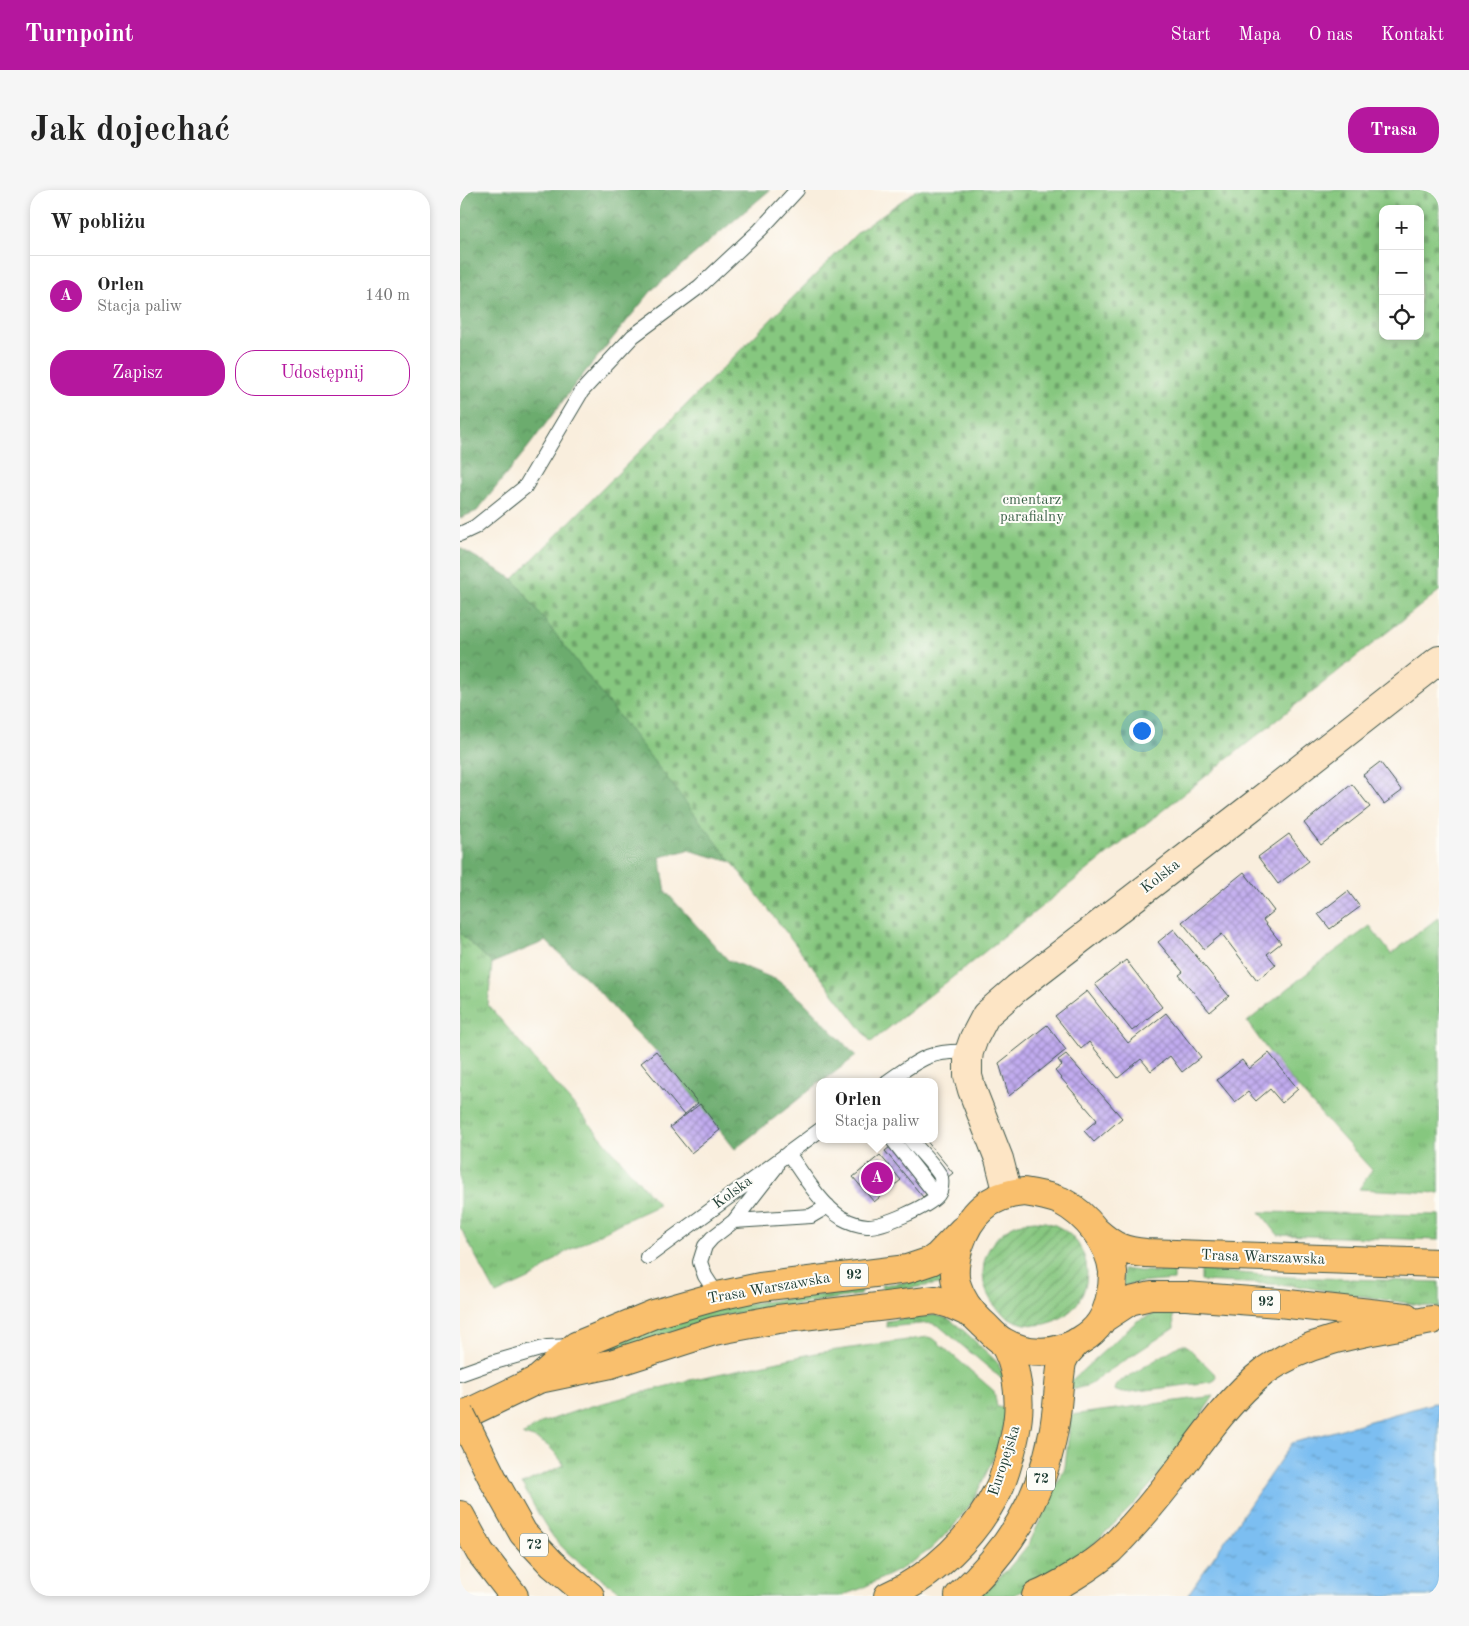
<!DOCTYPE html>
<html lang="pl">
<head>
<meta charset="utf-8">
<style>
  :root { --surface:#fff; --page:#f6f6f6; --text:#222; --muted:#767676; --line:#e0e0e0; --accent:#b5179e }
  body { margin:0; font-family:"Old Standard TT",serif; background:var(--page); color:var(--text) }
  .controls { position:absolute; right:15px; top:15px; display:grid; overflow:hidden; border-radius:10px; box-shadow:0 2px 8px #0003 }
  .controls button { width:45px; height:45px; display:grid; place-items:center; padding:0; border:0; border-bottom:1px solid var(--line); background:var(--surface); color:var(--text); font:25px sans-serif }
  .you { position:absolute; left:681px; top:540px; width:18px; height:18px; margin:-12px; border:4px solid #fff; border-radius:50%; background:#1a73e8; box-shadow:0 0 0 8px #1a73e833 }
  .badge { display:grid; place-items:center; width:32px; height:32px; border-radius:50%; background:var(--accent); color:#fff; font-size:16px; font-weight:700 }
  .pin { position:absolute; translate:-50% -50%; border:2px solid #fff; box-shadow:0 1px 5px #0006 }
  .popup { position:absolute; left:356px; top:888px; width:122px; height:65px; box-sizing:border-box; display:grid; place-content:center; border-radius:10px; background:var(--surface); filter:drop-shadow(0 1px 4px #0005); font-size:16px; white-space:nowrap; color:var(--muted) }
  .popup b { font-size:19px; color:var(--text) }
  .popup::after { content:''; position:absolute; left:50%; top:100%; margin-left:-10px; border:10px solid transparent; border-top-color:var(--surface) }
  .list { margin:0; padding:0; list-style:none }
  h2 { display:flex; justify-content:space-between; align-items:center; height:65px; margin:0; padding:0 20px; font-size:21px }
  h2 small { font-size:16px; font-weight:400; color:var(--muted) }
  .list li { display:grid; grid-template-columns:32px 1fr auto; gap:15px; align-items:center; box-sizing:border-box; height:80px; padding:0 20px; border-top:1px solid var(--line) }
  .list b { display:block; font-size:19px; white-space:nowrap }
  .list p { margin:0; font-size:16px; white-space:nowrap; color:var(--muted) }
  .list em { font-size:16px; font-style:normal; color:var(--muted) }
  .actions { display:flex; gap:10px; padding:15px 20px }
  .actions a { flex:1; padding:11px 0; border:1px solid var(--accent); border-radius:20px; text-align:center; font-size:18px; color:var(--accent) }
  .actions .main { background:var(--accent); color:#fff }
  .icon { flex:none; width:28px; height:28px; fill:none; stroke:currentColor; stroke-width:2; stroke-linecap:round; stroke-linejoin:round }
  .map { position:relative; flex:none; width:979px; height:1406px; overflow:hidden; border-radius:20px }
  header { display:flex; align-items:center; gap:30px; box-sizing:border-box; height:70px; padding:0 25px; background:var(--accent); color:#fff }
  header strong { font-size:24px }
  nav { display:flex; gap:28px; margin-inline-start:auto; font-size:18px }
  .intro { display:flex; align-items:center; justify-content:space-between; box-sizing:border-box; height:120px; padding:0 30px }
  h1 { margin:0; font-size:35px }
  .button { padding:12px 22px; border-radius:20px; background:var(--accent); color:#fff; font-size:18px; font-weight:700 }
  main { display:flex; gap:30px; padding:0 30px }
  aside { flex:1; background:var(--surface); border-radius:20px; box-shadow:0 2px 8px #0003 }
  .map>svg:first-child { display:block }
</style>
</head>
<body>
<header>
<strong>Turnpoint</strong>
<nav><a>Start</a><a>Mapa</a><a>O nas</a><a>Kontakt</a></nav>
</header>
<div class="intro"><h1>Jak dojechać</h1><a class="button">Trasa</a></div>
<main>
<aside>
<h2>W pobliżu<small></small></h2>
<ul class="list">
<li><span class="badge">A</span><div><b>Orlen</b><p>Stacja paliw</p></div><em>140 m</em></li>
</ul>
<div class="actions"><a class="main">Zapisz</a><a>Udostępnij</a></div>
</aside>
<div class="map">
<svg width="979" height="1406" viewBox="0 0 979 1406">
  <defs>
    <pattern id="grass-tufts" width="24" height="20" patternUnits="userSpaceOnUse" patternTransform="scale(1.25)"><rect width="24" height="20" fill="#86c77f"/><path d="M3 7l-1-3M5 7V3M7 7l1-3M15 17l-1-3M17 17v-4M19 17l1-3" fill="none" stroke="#6da369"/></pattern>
    <pattern id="forest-crowns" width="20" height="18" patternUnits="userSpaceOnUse" patternTransform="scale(1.25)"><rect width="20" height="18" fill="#6cac6e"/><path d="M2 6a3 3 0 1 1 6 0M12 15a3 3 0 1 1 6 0" fill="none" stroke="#588d5b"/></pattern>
    <pattern id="cemetery-stones" width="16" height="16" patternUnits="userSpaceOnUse" patternTransform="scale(1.25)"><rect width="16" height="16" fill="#86c77f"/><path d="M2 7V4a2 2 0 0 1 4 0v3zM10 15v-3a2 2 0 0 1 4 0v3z" fill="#6da369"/></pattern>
    <pattern id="garden-furrows" width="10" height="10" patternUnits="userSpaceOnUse" patternTransform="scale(1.25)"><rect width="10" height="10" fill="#86c77f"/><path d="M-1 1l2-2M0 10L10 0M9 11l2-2" fill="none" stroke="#6da369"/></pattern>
    <pattern id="water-ripples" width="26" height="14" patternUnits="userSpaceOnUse" patternTransform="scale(1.25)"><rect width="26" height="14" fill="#7cbef1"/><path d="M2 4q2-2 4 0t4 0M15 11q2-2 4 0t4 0" fill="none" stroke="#659cc4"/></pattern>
    <pattern id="building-cross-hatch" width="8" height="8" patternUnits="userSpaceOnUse" patternTransform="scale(1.25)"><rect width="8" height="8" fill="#c1abef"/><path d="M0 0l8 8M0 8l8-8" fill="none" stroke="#9c8cc2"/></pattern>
  </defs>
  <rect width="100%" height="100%" fill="#fdfcf7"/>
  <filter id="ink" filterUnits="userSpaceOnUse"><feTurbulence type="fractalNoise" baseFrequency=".02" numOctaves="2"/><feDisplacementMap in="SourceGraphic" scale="10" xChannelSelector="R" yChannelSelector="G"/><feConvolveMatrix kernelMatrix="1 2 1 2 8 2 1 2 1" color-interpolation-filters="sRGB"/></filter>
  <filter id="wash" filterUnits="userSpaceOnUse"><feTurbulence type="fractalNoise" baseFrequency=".0096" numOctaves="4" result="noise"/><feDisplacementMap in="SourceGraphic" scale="20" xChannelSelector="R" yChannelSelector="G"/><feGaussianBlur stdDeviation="1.12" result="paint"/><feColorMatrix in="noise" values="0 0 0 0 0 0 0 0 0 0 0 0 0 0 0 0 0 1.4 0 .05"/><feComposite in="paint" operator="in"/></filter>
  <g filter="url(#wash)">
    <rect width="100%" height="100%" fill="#f9eedd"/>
    <path fill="url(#grass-tufts)" stroke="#52825a" d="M979 727V1003L899 999 912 980C868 932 824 885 787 832L862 771 910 736 931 764Z
      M0 743 32 773 28 815 199 1015 162 1032 102 1064 75 1086 36 1104 0 1037Z
      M800 1022 979 1025V1050L818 1045Z
      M663 1079 679 1081 714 1082V1090L677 1093 663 1096Z
      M741 1080 829 1087 979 1092V1118L830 1095 741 1091Z
      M482 1081 484 1096 478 1094 423 1102 422 1095 464 1090Z
      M401 1100 400 1105 266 1125 149 1162 152 1157 160 1151 233 1126 268 1116Z
      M713 1120 714 1138 626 1196 611 1200V1191L677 1131 693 1124Z
      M475 1125 489 1129 503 1140 537 1172 548 1194 479 1136 471 1133 427 1137 426 1131Z
      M468 1147 474 1149 534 1201 537 1217 548 1218 538 1259 513 1311 492 1338 471 1359 441 1379 400 1399 380 1406H168C144 1392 112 1370 94 1348 82 1332 72 1312 62 1294L104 1275C92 1257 84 1250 63 1245L81 1233 128 1217 230 1190 356 1163Z
      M720 1155H726L756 1185 755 1190 751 1192 662 1203 654 1200 656 1194Z
      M754 1206 703 1281 671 1317 634 1354 591 1388 554 1405 519 1406 548 1379 569 1354 605 1277 611 1225Z"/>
    <path fill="url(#forest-crowns)" stroke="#467451" d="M0 0H310L193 99 117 192 69 256 17 321 0 328Z
      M0 358 53 389 272 672 228 660 200 667 206 702 268 770 317 790 343 811 396 866 362 892H360L359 893 275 959 196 861 172 839 135 797 86 751 32 773 0 743Z"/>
    <path fill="url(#cemetery-stones)" stroke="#52825a" fill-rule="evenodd" d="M457 0H979V401L411 852 53 389 399 41ZM923 19H960V146H923Z"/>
    <path fill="url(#garden-furrows)" stroke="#52825a" d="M523 1083a52 52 0 1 1 104 0a52 52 0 1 1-104 0Z"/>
    <path fill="url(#water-ripples)" stroke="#4e7e92" d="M974 1213 979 1214V1406H727L832 1253Z"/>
    <g id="blocks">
      <path fill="url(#building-cross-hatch)" d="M920 572 942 601 924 614 903 585Z
        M892 594 910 617 861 655 844 633Z
        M829 644 849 671 818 694 798 667Z
        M784 682 814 721 803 730 821 753 807 764 816 775 797 790 762 744 744 759 722 732Z
        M888 701 900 717 870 739 858 724Z
        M714 739 769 806 750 822 719 785 723 782 698 752Z
        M666 770 702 817 672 841 635 794Z
        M627 801 668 853 706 823 741 867 722 882 710 866 691 881 681 869 658 888 629 852 621 859 595 826Z
        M587 835 606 860 549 906 539 873Z
        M196 861 238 913 224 925 181 873Z
        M809 863 838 899 822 913 810 899 796 911 788 902 775 912 757 890 782 870 789 879Z
        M606 864 662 928 634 952 624 941 637 930 595 881 602 875 598 870Z
        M240 914 260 940 231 963 210 937Z
        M440 949H465L493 983 463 1007 425 961Z
        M420 965 441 990 414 1012 393 987Z"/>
    </g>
  </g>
  <g filter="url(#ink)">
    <use href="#blocks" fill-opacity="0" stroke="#40584d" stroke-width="1"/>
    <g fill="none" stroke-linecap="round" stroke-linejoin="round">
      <g stroke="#40584d" stroke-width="16">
        <path id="lane" d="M0 344 15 337 65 297 122 201 173 146 239 97 300 40 337 0
          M427 892C459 870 468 860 509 862
          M432 949 477 1006
          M328 963C342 983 361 1015 382 1028 389 1032 398 1035 407 1036 422 1037 467 1017 477 1006 481 1002 482 994 481 988 480 981 456 957 450 949
          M274 1031 351 1026 368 1016
          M187 1067 360 940
          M258 1106 245 1086 240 1072 245 1056 252 1048 274 1031 316 977
          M0 1184 31 1173 87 1157 113 1156"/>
      </g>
      <g stroke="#40584d" stroke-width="30">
        <path id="secondary" d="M548 1004 539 969 512 900 508 886V870L509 862 514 848 526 825 557 798 789 619 979 470"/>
      </g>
      <g stroke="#40584d" stroke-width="30">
        <path id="primary" d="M564 1002C577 1004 589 1006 601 1011 626 1024 650 1053 653 1082 653 1090 652 1100 650 1108 646 1127 638 1140 621 1150 597 1165 567 1166 542 1151 534 1146 529 1139 522 1133 510 1122 501 1110 496 1093 493 1081 496 1067 499 1056 510 1023 529 1005 564 1002Z
          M637 1042C654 1057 663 1061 686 1063L979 1073
          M644 1128 670 1111 691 1106H726L819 1113 946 1127
          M80 1188 116 1156 194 1124 258 1106 300 1097 447 1079 471 1071 478 1066 503 1040
          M0 1227 79 1189 151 1174 254 1141 318 1129 476 1110 490 1114 512 1124
          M34 1291 63 1343 92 1374 130 1406
          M0 1325 20 1362 54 1406
          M428 1406C474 1386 514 1346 537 1302 544 1290 547 1275 551 1262 557 1239 561 1218 557 1194 555 1179 551 1164 542 1151
          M499 1406C549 1360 580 1311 593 1244 598 1220 598 1195 602 1172L606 1164 617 1152
          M576 1406C596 1398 634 1375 650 1360 675 1335 700 1305 721 1277 746 1243 772 1206 806 1180 854 1146 916 1141 972 1130"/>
      </g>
      <use href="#lane" stroke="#fff" stroke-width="14"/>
      <use href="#secondary" stroke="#fde5c5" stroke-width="28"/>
      <use href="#primary" stroke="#f9bf6d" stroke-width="28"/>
      <g stroke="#40584d" stroke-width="30" stroke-linecap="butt">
        <path id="primary-bridge" d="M0 1223 34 1291"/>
      </g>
      <use href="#primary-bridge" stroke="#f9bf6d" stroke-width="28"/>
    </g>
  </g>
  <g text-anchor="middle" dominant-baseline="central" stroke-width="4" stroke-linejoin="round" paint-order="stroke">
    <g fill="#fdfcf7" stroke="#62766e" stroke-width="1">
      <rect x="380" y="1073.5" width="28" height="23" rx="4"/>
      <rect x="792" y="1100.5" width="28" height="23" rx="4"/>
      <rect x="567" y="1277.5" width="28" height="23" rx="4"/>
      <rect x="60" y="1343.5" width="28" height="23" rx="4"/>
    </g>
    <g font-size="14" font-weight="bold" fill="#1f3d34">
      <text x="394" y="1085">92</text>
      <text x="806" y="1112">92</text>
      <text x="581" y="1289">72</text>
      <text x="74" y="1355">72</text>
    </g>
    <g font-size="15" fill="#396047" stroke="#fdfcf7">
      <text x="572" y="310">cmentarz<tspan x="572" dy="17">parafialny</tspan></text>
    </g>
    <g font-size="15" fill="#1f3d34" stroke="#fdfcf7">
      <text transform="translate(701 687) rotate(-38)">Kolska</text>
      <text transform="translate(273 1003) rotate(-36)">Kolska</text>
      <text transform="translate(803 1068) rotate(2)">Trasa Warszawska</text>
      <text transform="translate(309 1099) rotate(-10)">Trasa Warszawska</text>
      <text transform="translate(545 1271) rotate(-72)">Europejska</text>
    </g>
  </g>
</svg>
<div class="controls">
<button>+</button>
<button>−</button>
<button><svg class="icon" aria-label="locate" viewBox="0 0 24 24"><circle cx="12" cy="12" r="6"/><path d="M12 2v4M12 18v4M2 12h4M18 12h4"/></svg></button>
</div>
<div class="you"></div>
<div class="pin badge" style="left:417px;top:988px">A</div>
<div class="popup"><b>Orlen</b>Stacja paliw</div>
</div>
</main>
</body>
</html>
